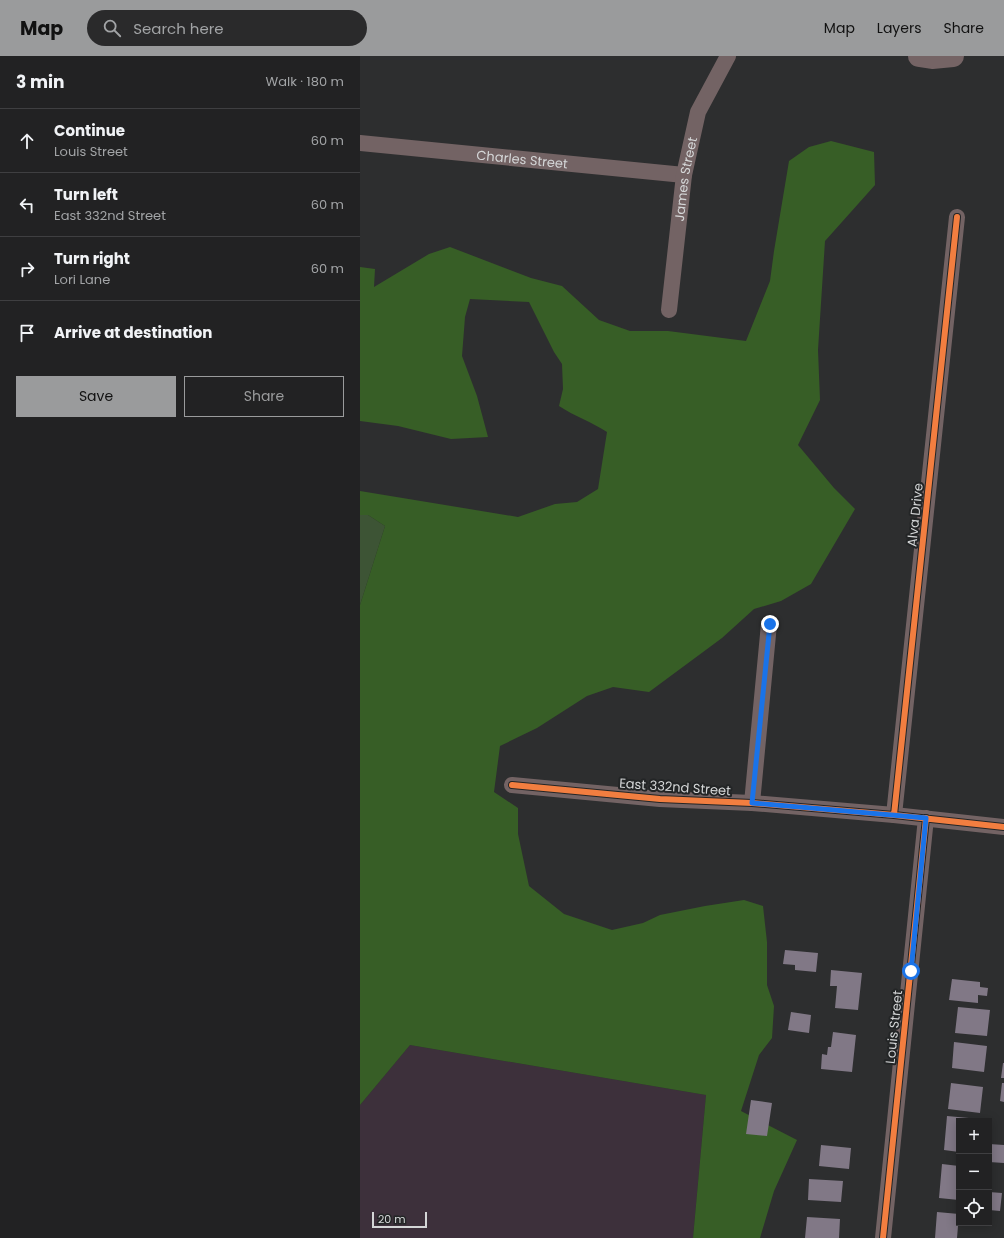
<!DOCTYPE html>
<html lang="en">
<head>
<meta charset="utf-8">
<style>
  :root { --surface:#222223; --page:#2a2a2b; --text:#f1f3f6; --muted:#a2a4a6; --line:#3f3f41; --accent:#9a9b9c }
  body { margin:0; font-family:Poppins,sans-serif; background:var(--page); color:var(--text) }
  .controls { position:absolute; right:12px; bottom:12px; display:grid; overflow:hidden; border-radius:0px; box-shadow:0 2px 10px #0003 }
  .controls button { width:36px; height:36px; display:grid; place-items:center; padding:0; border:0; border-bottom:1px solid var(--line); background:var(--surface); color:var(--text); font:20px sans-serif }
  .scale { position:absolute; left:12px; bottom:10px; width:55px; box-sizing:border-box; padding-left:4px; border:2px solid #d4d6d7; border-top:0; font-size:11px; line-height:14px; white-space:nowrap; color:#d4d6d7; -webkit-text-stroke:3px #232526; paint-order:stroke }
  .stop { position:absolute; width:12px; height:12px; margin:-9px; border:3px solid #1a73e8; border-radius:50%; background:#fff }
  .stop.end { background:#1a73e8; border-color:#fff; box-shadow:0 1px 4px #0008 }
  .list { margin:0; padding:0; list-style:none }
  h2 { display:flex; justify-content:space-between; align-items:center; height:52px; margin:0; padding:0 16px; font-size:17px }
  h2 small { font-size:13px; font-weight:400; color:var(--muted) }
  .list li { display:grid; grid-template-columns:26px 1fr auto; gap:12px; align-items:center; box-sizing:border-box; height:64px; padding:0 16px; border-top:1px solid var(--line) }
  .list b { display:block; font-size:15px; white-space:nowrap }
  .list p { margin:0; font-size:13px; white-space:nowrap; color:var(--muted) }
  .list em { font-size:13px; font-style:normal; color:var(--muted) }
  .actions { display:flex; gap:8px; padding:12px 16px }
  .actions a { flex:1; padding:9px 0; border:1px solid var(--accent); border-radius:0px; text-align:center; font-size:14px; color:var(--accent) }
  .actions .main { background:var(--accent); color:#111 }
  .icon { flex:none; width:22px; height:22px; fill:none; stroke:currentColor; stroke-width:2; stroke-linecap:round; stroke-linejoin:round }
  .map { position:relative; flex:none; width:644px; height:1182px; overflow:hidden }
  header { display:flex; align-items:center; gap:24px; box-sizing:border-box; height:56px; padding:0 20px; background:var(--accent); color:#111 }
  header strong { font-size:19px }
  nav { display:flex; gap:22px; margin-inline-start:auto; font-size:14px }
  .search { width:280px; height:36px; background:var(--page); display:flex; align-items:center; gap:10px; box-sizing:border-box; padding:0 14px; border-radius:22px; color:var(--muted); font-size:15px }
  main { display:flex }
  aside { flex:1; background:var(--surface) }
  .map>svg:first-child { display:block }
</style>
</head>
<body>
<header>
<strong>Map</strong>
<div class="search"><svg class="icon" aria-label="search" viewBox="0 0 24 24"><circle cx="10" cy="10" r="6"/><path d="M15 15l6 6"/></svg>Search here</div>
<nav><a>Map</a><a>Layers</a><a>Share</a></nav>
</header>
<main>
<aside>
<h2>3 min<small>Walk · 180 m</small></h2>
<ul class="list">
<li><svg class="icon" aria-label="ahead" viewBox="0 0 24 24"><path d="M12 20V5M6 11l6-6 6 6"/></svg><div><b>Continue</b><p>Louis Street</p></div><em>60 m</em></li>
<li><svg class="icon" aria-label="left" viewBox="0 0 24 24"><path d="M17 20v-9H6M10 6l-5 5 5 5"/></svg><div><b>Turn left</b><p>East 332nd Street</p></div><em>60 m</em></li>
<li><svg class="icon" aria-label="right" viewBox="0 0 24 24"><path d="M7 20v-9h11M14 6l5 5-5 5"/></svg><div><b>Turn right</b><p>Lori Lane</p></div><em>60 m</em></li>
<li><svg class="icon" aria-label="arrive" viewBox="0 0 24 24"><path d="M6 21V4h12l-3 4 3 4H6"/></svg><div><b>Arrive at destination</b></div></li>
</ul>
<div class="actions"><a class="main">Save</a><a>Share</a></div>
</aside>
<div class="map">
<svg width="644" height="1182" viewBox="0 0 644 1182">
  <rect width="100%" height="100%" fill="#2d2e2f"/>
  <path fill="#3d303b" d="M50 989 346 1039 333 1182H0V1049Z"/>
  <path fill="#3d5435" d="M0 459H8L25 470 0 549Z"/>
  <path fill="#375e26" d="M471 85 514 96 515 129 465 185 458 294 460 344 438 389 474 432 495 453 451 528 421 545 394 553 362 582 289 636 253 631 227 640 177 672 140 690 134 736 158 752V778L169 830 204 858 252 874 283 867 300 859 345 850 384 844 403 850 407 886V929L414 950 412 982 399 999 381 1055 437 1084 414 1135 400 1182H333L346 1039 50 989 0 1049V549L25 470 8 459H0V435L158 461 195 448 217 446 238 433 247 376C232 366 214 360 199 350L203 333 202 308 194 296 169 246 110 243 105 261 102 300 117 340 128 381 91 383 38 370 0 365V211L15 213 14 231 69 198 90 191 171 222 202 230 239 264 270 275H308L386 285 410 225 414 195 429 105 449 91Z"/>
  <path fill="#817886" d="M425 894 458 897 456 916 435 914V909L423 908Z
    M471 914 502 917 498 954 475 952 477 930H470Z
    M592 923 620 926V931L628 932 627 940 618 939V947L589 944Z
    M598 951 630 954 627 980 595 977Z
    M431 956 451 959 449 977 428 974Z
    M473 976 496 979 492 1016 461 1013 462 998 467 999 468 991H471Z
    M594 986 627 990 624 1016 592 1012Z
    M643 1007H644V1022H641Z
    M591 1027 623 1031 620 1057 588 1053Z
    M642 1027H644V1046L640 1045Z
    M391 1044 412 1047 407 1080 386 1078Z
    M587 1060 609 1062V1065H599V1096L584 1094Z
    M629 1088 644 1089V1107L629 1106Z
    M461 1089 491 1092 489 1113 459 1110Z
    M582 1108 599 1110V1144L579 1142Z
    M449 1123 483 1125 481 1146 448 1144Z
    M629 1136 642 1137 640 1155 629 1154Z
    M577 1156 599 1158 597 1182H575Z
    M447 1161 480 1163 479 1182H445Z"/>
  <g fill="none" stroke-linecap="round" stroke-linejoin="round">
    <g stroke="#736364" stroke-width="16">
      <path id="s1" d="M0 87 324 119"/>
      <path id="s2" d="M309 254 324 119 338 56 368 0"/>
      <path d="M152 729 300 743 392 747 534 759 644 771"/>
      <path d="M392 747 409 568"/>
      <path d="M534 759 597 161"/>
      <path d="M523 1182 566 762"/>
    </g>
    <path stroke="#756465" stroke-width="22" d="M559 0 572 2 593 0"/>
    <g stroke="#232526" stroke-width="8">
      <path id="cycleway" d="M152 729 300 743 392 747 534 759 644 771
        M534 759 597 161
        M523 1182 566 762"/>
    </g>
    <use href="#cycleway" stroke="#f27e40" stroke-width="6"/>
  </g>
  <g fill="none" stroke-linecap="round" stroke-linejoin="round">
    <path stroke="#1a73e8" stroke-width="5" d="M410 568 392 747 566 762 551 915"/>
  </g>
  <g text-anchor="middle" dominant-baseline="central" stroke-width="4" stroke-linejoin="round" paint-order="stroke">
    <g font-size="13" fill="#d4d6d7" stroke="#232526">
      <text stroke="none"><textPath href="#s1" startOffset="163">Charles Street</textPath></text>
      <text stroke="none"><textPath href="#s2" startOffset="132">James Street</textPath></text>
      <text transform="translate(555 459) rotate(-84)">Alva Drive</text>
      <text transform="translate(315 731) rotate(4)">East 332nd Street</text>
      <text transform="translate(534 971) rotate(-84)">Louis Street</text>
    </g>
  </g>
</svg>
<div class="controls">
<button>+</button>
<button>−</button>
<button><svg class="icon" aria-label="locate" viewBox="0 0 24 24"><circle cx="12" cy="12" r="6"/><path d="M12 2v4M12 18v4M2 12h4M18 12h4"/></svg></button>
</div>
<div class="scale">20 m</div>
<div class="stop" style="left:551px;top:915px"></div>
<div class="stop end" style="left:410px;top:568px"></div>
</div>
</main>
</body>
</html>
